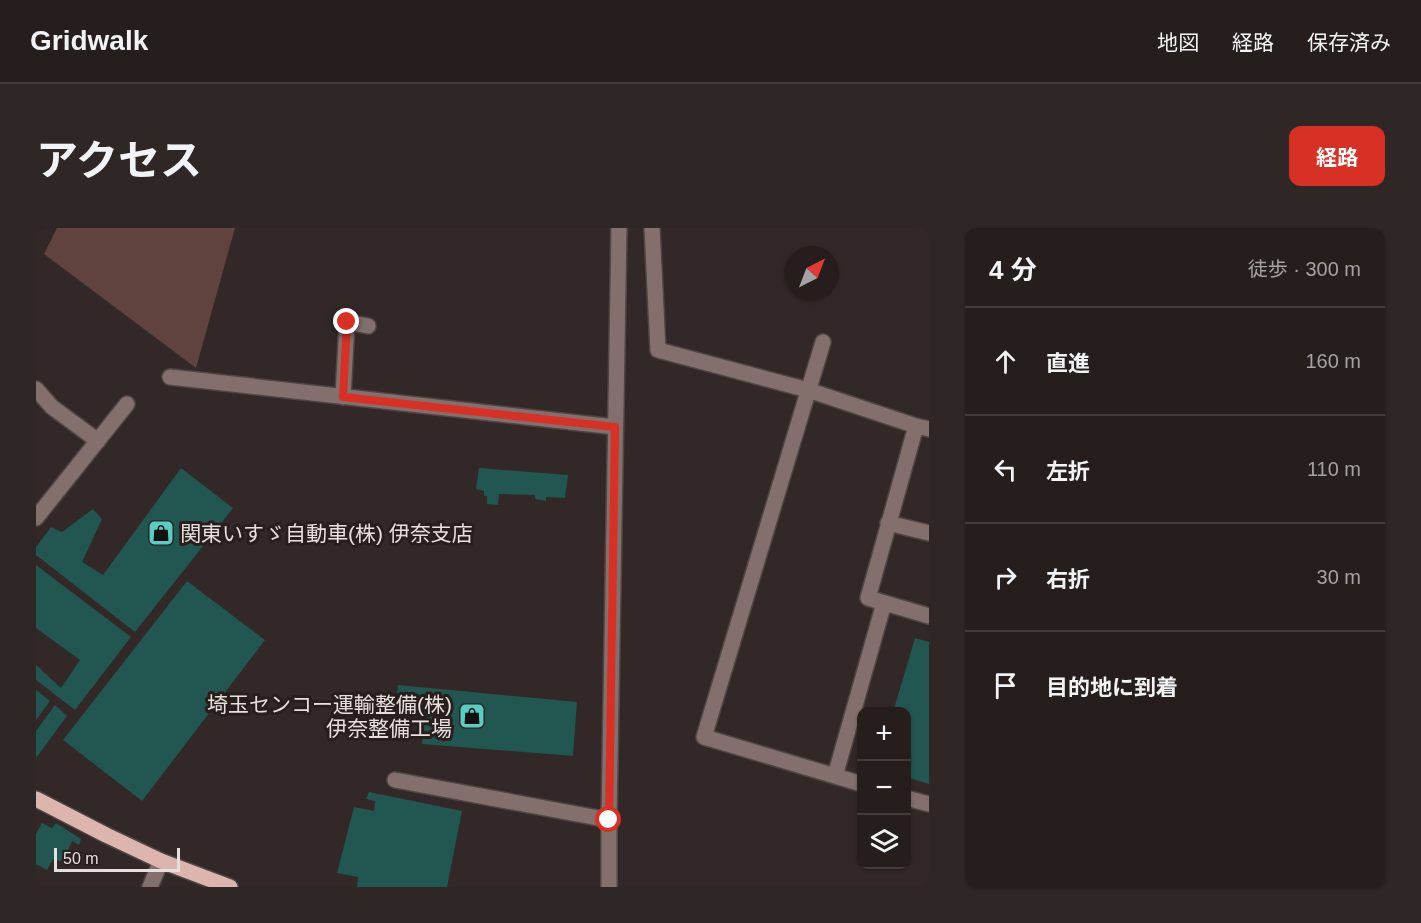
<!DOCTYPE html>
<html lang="ja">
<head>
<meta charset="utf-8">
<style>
  :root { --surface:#261e1d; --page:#2e2726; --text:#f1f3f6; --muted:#a4a2a4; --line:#423c3b; --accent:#d93025 }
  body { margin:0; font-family:Helvetica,"Noto Sans JP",sans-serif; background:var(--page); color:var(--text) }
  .controls { position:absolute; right:18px; bottom:18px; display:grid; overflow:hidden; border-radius:12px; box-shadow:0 2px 4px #0004 }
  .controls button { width:54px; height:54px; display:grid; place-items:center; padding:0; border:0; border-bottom:2px solid var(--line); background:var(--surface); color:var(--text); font:30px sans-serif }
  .compass { position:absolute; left:749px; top:18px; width:54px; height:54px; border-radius:50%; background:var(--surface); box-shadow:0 2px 4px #0004; rotate:42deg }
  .scale { position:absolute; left:18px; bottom:15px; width:126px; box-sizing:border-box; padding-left:6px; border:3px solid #e5dfde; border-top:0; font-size:16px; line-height:21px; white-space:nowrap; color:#e5dfde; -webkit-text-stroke:4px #281f1d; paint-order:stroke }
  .stop { position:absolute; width:18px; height:18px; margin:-14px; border:4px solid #d93025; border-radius:50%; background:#fff }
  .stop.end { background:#d93025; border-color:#fff; box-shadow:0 2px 6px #0008 }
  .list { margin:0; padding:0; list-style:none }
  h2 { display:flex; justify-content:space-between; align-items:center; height:78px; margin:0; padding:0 24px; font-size:26px }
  h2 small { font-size:20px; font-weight:400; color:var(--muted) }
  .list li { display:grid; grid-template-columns:39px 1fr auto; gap:18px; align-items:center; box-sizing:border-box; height:108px; padding:0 24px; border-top:2px solid var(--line) }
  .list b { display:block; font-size:22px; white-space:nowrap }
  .list em { font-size:20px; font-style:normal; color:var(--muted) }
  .icon { flex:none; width:33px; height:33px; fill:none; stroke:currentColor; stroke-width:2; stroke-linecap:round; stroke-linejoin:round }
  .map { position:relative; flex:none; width:893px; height:659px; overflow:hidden; border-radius:12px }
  header { display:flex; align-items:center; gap:36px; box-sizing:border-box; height:84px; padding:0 30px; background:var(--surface); border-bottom:2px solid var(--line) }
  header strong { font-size:28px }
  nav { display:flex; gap:33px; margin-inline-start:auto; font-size:21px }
  .intro { display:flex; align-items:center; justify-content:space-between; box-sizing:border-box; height:144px; padding:0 36px }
  h1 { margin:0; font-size:42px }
  .button { padding:15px 27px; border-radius:12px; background:var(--accent); color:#fff; font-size:21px; font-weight:700 }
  main { display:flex; gap:36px; padding:0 36px }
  aside { flex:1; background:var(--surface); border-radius:12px; box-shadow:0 2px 4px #0004 }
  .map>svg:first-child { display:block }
</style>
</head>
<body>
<header>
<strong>Gridwalk</strong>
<nav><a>地図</a><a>経路</a><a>保存済み</a></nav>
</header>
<div class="intro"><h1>アクセス</h1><a class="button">経路</a></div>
<main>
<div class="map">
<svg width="893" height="659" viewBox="0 0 893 659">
  <rect width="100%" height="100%" fill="#322827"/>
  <path fill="#60423e" d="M21 0H199L160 140 8 26Z"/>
  <path fill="#225650" d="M145 240 197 280 99 404 0 327V319L15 299 26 304 57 281 66 291 46 334 67 347Z
    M443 240 532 247 529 270 510 269V273L499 271V267L463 266 462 277 451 276V268H448V263L440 261Z
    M0 337 95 409 39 482 0 452V437L25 460 44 432 0 400Z
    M151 353 229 412 106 573 27 512Z
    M879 410 893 414V556L870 549V484H857Z
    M362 457 541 474 537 528 386 516 389 468 361 465Z
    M0 462 14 473 0 492Z
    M19 477 31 488 0 530V503Z
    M333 564 426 583 411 659H321L322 649 301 645 318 579 338 583 339 573 330 571Z
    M6 595 16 600 20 595 45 611 43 617 36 613 27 634 17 631 11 642 0 636V606Z"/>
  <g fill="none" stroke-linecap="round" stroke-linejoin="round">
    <g stroke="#4f4544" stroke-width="18">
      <path id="minor" d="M616 0 622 122 772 162 880 198 893 201
        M787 114 668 509 826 556
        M134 149 579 199
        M0 161 16 179 62 213
        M307 169 311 94 332 98
        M880 198 832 370 893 388
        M0 290 91 176
        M852 295 893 305
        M799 548 848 375
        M359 552 573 592
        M870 570 893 576
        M114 659 125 633
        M573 659V592L583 0"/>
    </g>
    <g stroke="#4f4544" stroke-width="18">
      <path id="major" d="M0 571 70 607 125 633 194 659"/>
    </g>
    <use href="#minor" stroke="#83706d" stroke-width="15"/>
    <use href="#major" stroke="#ddb5af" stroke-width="15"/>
  </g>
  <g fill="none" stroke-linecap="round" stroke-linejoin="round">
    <path stroke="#d93025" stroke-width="8" d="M311 94 307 169 579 199 573 592"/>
  </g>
  <defs>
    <g id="shop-square" transform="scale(1.35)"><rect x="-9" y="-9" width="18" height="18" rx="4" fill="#57cec1" stroke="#281f1d"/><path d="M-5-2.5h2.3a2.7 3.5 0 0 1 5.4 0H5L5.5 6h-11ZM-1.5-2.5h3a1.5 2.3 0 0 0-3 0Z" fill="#111"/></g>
  </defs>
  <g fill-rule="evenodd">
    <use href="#shop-square" x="125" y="305"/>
    <use href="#shop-square" x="436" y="488"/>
  </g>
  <g text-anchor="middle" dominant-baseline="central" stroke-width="6" stroke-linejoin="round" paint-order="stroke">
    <g font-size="21" fill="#e5dfde" stroke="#281f1d" text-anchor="start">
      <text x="144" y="305">関東いすゞ自動車(株) 伊奈支店</text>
      <text x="416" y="476" text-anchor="end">埼玉センコー運輸整備(株)<tspan x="416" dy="24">伊奈整備工場</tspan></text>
    </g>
  </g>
</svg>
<div class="controls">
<button>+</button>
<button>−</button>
<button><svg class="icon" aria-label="layers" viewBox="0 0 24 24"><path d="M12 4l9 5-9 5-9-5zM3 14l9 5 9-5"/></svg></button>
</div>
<svg class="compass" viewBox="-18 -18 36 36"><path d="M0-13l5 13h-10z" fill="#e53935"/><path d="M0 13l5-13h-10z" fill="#a4a2a4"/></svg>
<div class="scale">50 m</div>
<div class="stop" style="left:573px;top:592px"></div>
<div class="stop end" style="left:311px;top:94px"></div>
</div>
<aside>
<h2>4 分<small>徒歩 · 300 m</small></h2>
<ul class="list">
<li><svg class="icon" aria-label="ahead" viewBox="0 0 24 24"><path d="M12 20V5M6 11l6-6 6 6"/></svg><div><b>直進</b></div><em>160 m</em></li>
<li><svg class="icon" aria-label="left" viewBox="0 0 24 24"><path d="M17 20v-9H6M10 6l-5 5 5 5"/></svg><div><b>左折</b></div><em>110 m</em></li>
<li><svg class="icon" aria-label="right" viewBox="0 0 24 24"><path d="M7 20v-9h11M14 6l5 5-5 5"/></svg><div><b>右折</b></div><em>30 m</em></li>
<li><svg class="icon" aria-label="arrive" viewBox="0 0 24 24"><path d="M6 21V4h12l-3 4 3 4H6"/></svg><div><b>目的地に到着</b></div></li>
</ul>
</aside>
</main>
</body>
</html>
